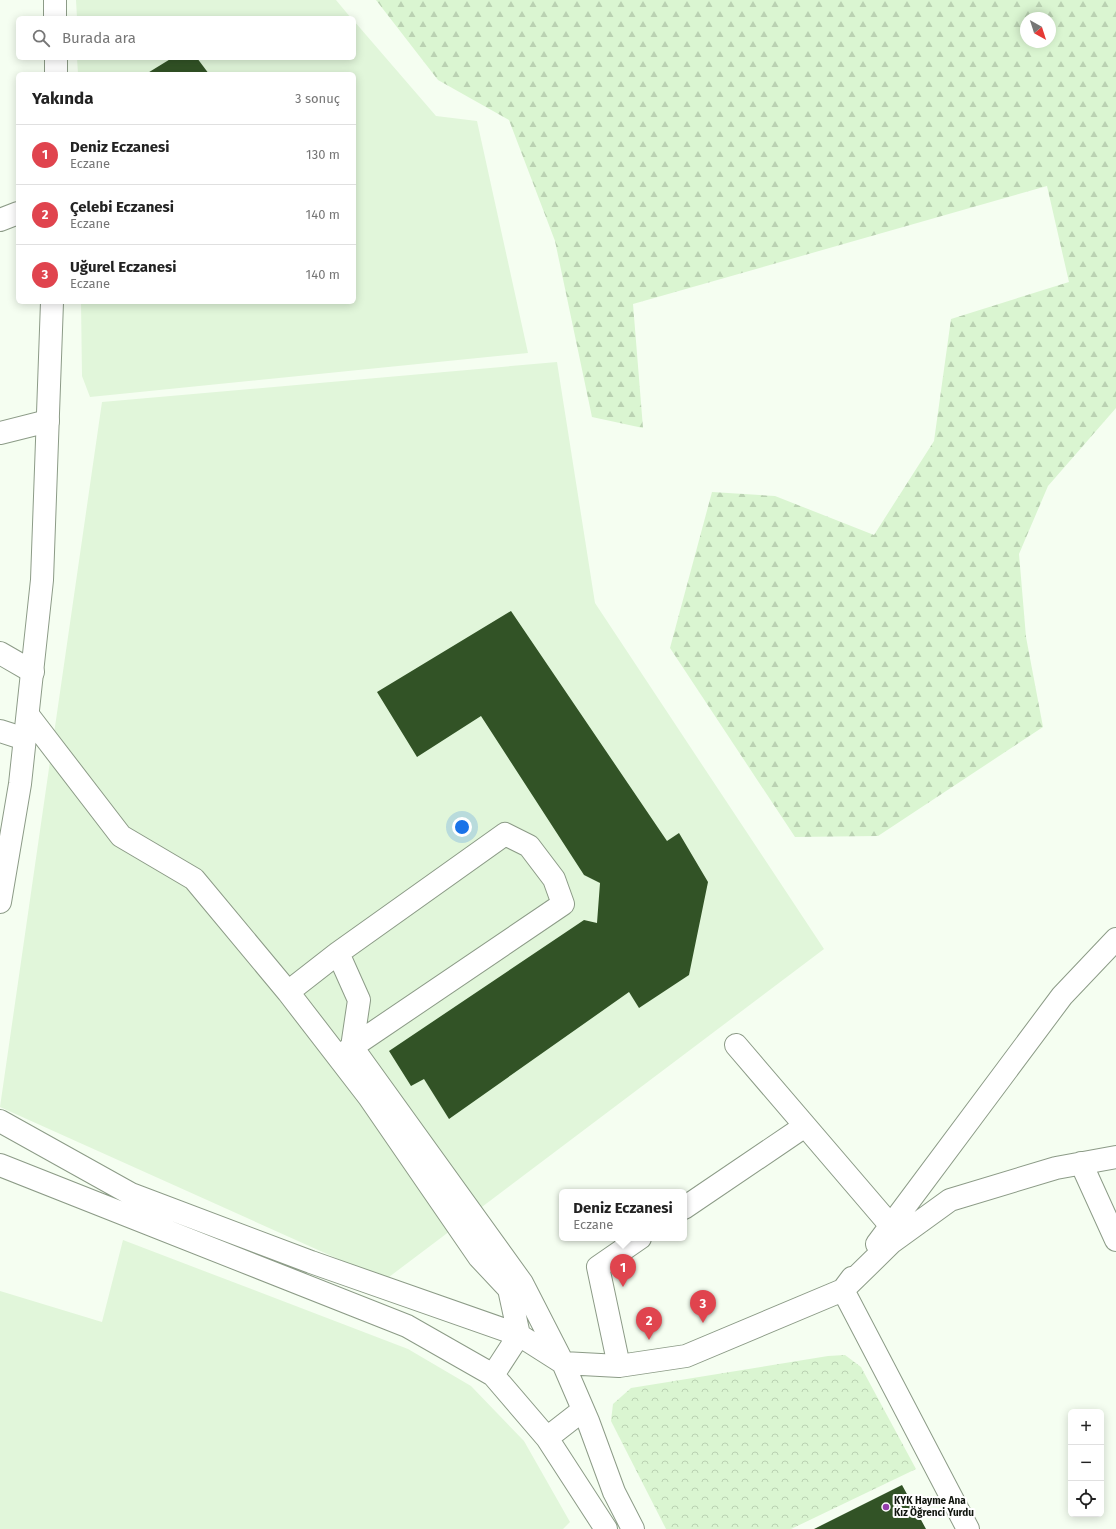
<!DOCTYPE html>
<html lang="tr">
<head>
<meta charset="utf-8">
<style>
  :root { --surface:#fff; --page:#f2f2f2; --text:#222; --muted:#767676; --line:#e0e0e0; --accent:#ea580c }
  body { margin:0; font-family:"Fira Sans",sans-serif; background:var(--page); color:var(--text) }
  .controls { position:absolute; right:12px; bottom:12px; display:grid; overflow:hidden; border-radius:6px; box-shadow:0 2px 10px #0003 }
  .controls button { width:36px; height:36px; display:grid; place-items:center; padding:0; border:0; border-bottom:1px solid var(--line); background:var(--surface); color:var(--text); font:20px sans-serif }
  .compass { position:absolute; left:1020px; top:12px; width:36px; height:36px; border-radius:50%; background:var(--surface); box-shadow:0 2px 10px #0003; rotate:141deg }
  .you { position:absolute; left:462px; top:827px; width:14px; height:14px; margin:-10px; border:3px solid #fff; border-radius:50%; background:#1a73e8; box-shadow:0 0 0 6px #1a73e833 }
  .badge { display:grid; place-items:center; width:26px; height:26px; border-radius:50%; background:var(--accent); color:#fff; font-size:13px; font-weight:700 }
  .pin { position:absolute; translate:-50% -33px; filter:drop-shadow(0 1px 2px #0008) }
  .pin::after { content:''; position:absolute; top:21px; width:14px; height:12px; background:inherit; clip-path:polygon(0 0,100% 0,50% 100%) }
  .popup { position:absolute; left:559px; top:1189px; width:128px; height:52px; box-sizing:border-box; display:grid; place-content:center; border-radius:6px; background:var(--surface); filter:drop-shadow(0 1px 3px #0005); font-size:13px; white-space:nowrap; color:var(--muted) }
  .popup b { font-size:15px; color:var(--text) }
  .popup::after { content:''; position:absolute; left:50%; top:100%; margin-left:-8px; border:8px solid transparent; border-top-color:var(--surface) }
  .list { margin:0; padding:0; list-style:none }
  h2 { display:flex; justify-content:space-between; align-items:center; height:52px; margin:0; padding:0 16px; font-size:17px }
  h2 small { font-size:13px; font-weight:400; color:var(--muted) }
  .list li { display:grid; grid-template-columns:26px 1fr auto; gap:12px; align-items:center; box-sizing:border-box; height:60px; padding:0 16px; border-top:1px solid var(--line) }
  .list b { display:block; font-size:15px; white-space:nowrap }
  .list p { margin:0; font-size:13px; white-space:nowrap; color:var(--muted) }
  .list em { font-size:13px; font-style:normal; color:var(--muted) }
  .icon { flex:none; width:22px; height:22px; fill:none; stroke:currentColor; stroke-width:2; stroke-linecap:round; stroke-linejoin:round }
  .map { position:relative; flex:none; width:1116px; height:1529px; overflow:hidden }
  .search { position:absolute; background:var(--surface); box-shadow:0 2px 10px #0003; left:16px; top:16px; width:340px; height:44px; display:flex; align-items:center; gap:10px; box-sizing:border-box; padding:0 14px; border-radius:6px; color:var(--muted); font-size:15px }
  .panel { position:absolute; background:var(--surface); box-shadow:0 2px 10px #0003; left:16px; top:72px; width:340px; height:232px; border-radius:6px }
  .map>svg:first-child { display:block }
</style>
</head>
<body>
<div class="map">
<svg width="1116" height="1529" viewBox="0 0 1116 1529">
  <defs>
    <pattern id="forest-firs" width="22" height="20" patternUnits="userSpaceOnUse"><rect width="22" height="20" fill="#daf5d1"/><path d="M5 1l3.5 6h-7zM16 11l3.5 6h-7z" fill="#bad1b2"/></pattern>
    <pattern id="park-crowns" width="20" height="18" patternUnits="userSpaceOnUse"><rect width="20" height="18" fill="#daf5d1"/><path d="M2 6a3 3 0 1 1 6 0M12 15a3 3 0 1 1 6 0" fill="none" stroke="#bad1b2"/></pattern>
  </defs>
  <rect width="100%" height="100%" fill="#f5fef1"/>
  <path fill="#e1f6da" d="M76 0H336L351 18H77Z
    M354 21 436 116 477 121 528 353 90 397 82 376 81 302H354V74H78L77 58H354Z
    M557 362 595 603 824 949 385 1280 0 1107 102 402Z
    M123 1240 408 1349 471 1386 524 1441 570 1522 563 1529H0V1291L102 1322Z"/>
  <path fill="url(#forest-firs)" fill-rule="evenodd" d="M376 0H1116V408L1048 486 1019 554 1026 637 1043 727 878 836 795 837 670 648 712 492 775 496 874 535 934 441 951 319 1069 282 1047 186 633 304 643 428 592 417 555 241 509 120 438 80ZM1026 18H1050V42H1026Z"/>
  <path fill="url(#park-crowns)" d="M845 1355 861 1367 916 1469 791 1529H666L611 1421 613 1404 631 1388 828 1356Z"/>
  <path fill="#325326" d="M172 58H197L209 74H146Z
    M511 611 667 841 679 833 708 882 689 975 639 1008 629 992 449 1119 424 1079 411 1086 389 1051 584 920 597 923 600 883 584 875 481 716 417 757 377 692Z
    M902 1485 926 1529H814Z"/>
  <g fill="none" stroke-linecap="round" stroke-linejoin="round">
    <g stroke="#8c9b87" stroke-width="24">
      <path id="street" d="M0 220 18 213
        M0 433 48 421
        M0 653 33 672
        M28 715 121 836 194 879 288 992 369 1097 479 1257 509 1289 519 1335 493 1375
        M0 731 25 739
        M338 953 359 1000 352 1047 344 1053
        M288 992 338 953 505 834 529 846 554 879 563 904 352 1047 522 1283 563 1363 588 1421 614 1492 633 1529
        M736 1045 891 1226
        M0 1121 131 1194 311 1262 519 1335 563 1363 619 1366 686 1356 843 1290 892 1242 950 1200 1056 1168 1116 1157
        M1081 1163 1116 1240
        M0 1165 407 1326 493 1375 547 1438 606 1529
        M684 1208 805 1126
        M877 1244 1062 996 1116 939
        M852 1278 843 1290 968 1529
        M619 1366 598 1267 640 1238
        M547 1438 583 1410"/>
    </g>
    <g stroke="#8c9b87" stroke-width="24">
      <path id="secondary" d="M55 0V18
        M56 58V74
        M0 902 20 784 42 580 52 302"/>
    </g>
    <use href="#street" stroke="#fff" stroke-width="22"/>
    <use href="#secondary" stroke="#fff" stroke-width="22"/>
  </g>
  <circle fill="#943fad" stroke="#fff" stroke-width="1.5" cx="886" cy="1507" r="4"/>
  <g text-anchor="middle" dominant-baseline="central" stroke-width="4" stroke-linejoin="round" paint-order="stroke">
    <g font-size="10" font-weight="bold" fill="#10150e" stroke="#fff" text-anchor="start">
      <text x="894" y="1501">KYK Hayme Ana<tspan x="894" dy="12">Kız Öğrenci Yurdu</tspan></text>
    </g>
  </g>
</svg>
<div class="controls">
<button>+</button>
<button>−</button>
<button><svg class="icon" aria-label="locate" viewBox="0 0 24 24"><circle cx="12" cy="12" r="6"/><path d="M12 2v4M12 18v4M2 12h4M18 12h4"/></svg></button>
</div>
<svg class="compass" viewBox="-18 -18 36 36"><path d="M0-13l5 13h-10z" fill="#e53935"/><path d="M0 13l5-13h-10z" fill="#767676"/></svg>
<div class="you"></div>
<div class="pin badge" style="left:623px;top:1287px;background:#e0444e">1</div>
<div class="popup"><b>Deniz Eczanesi</b>Eczane</div>
<div class="pin badge" style="left:649px;top:1340px;background:#e0444e">2</div>
<div class="pin badge" style="left:703px;top:1323px;background:#e0444e">3</div>
<div class="search"><svg class="icon" aria-label="search" viewBox="0 0 24 24"><circle cx="10" cy="10" r="6"/><path d="M15 15l6 6"/></svg>Burada ara</div>
<section class="panel">
<h2>Yakında<small>3 sonuç</small></h2>
<ul class="list">
<li><span class="badge" style="background:#e0444e">1</span><div><b>Deniz Eczanesi</b><p>Eczane</p></div><em>130 m</em></li>
<li><span class="badge" style="background:#e0444e">2</span><div><b>Çelebi Eczanesi</b><p>Eczane</p></div><em>140 m</em></li>
<li><span class="badge" style="background:#e0444e">3</span><div><b>Uğurel Eczanesi</b><p>Eczane</p></div><em>140 m</em></li>
</ul>
</section>
</div>
</body>
</html>
